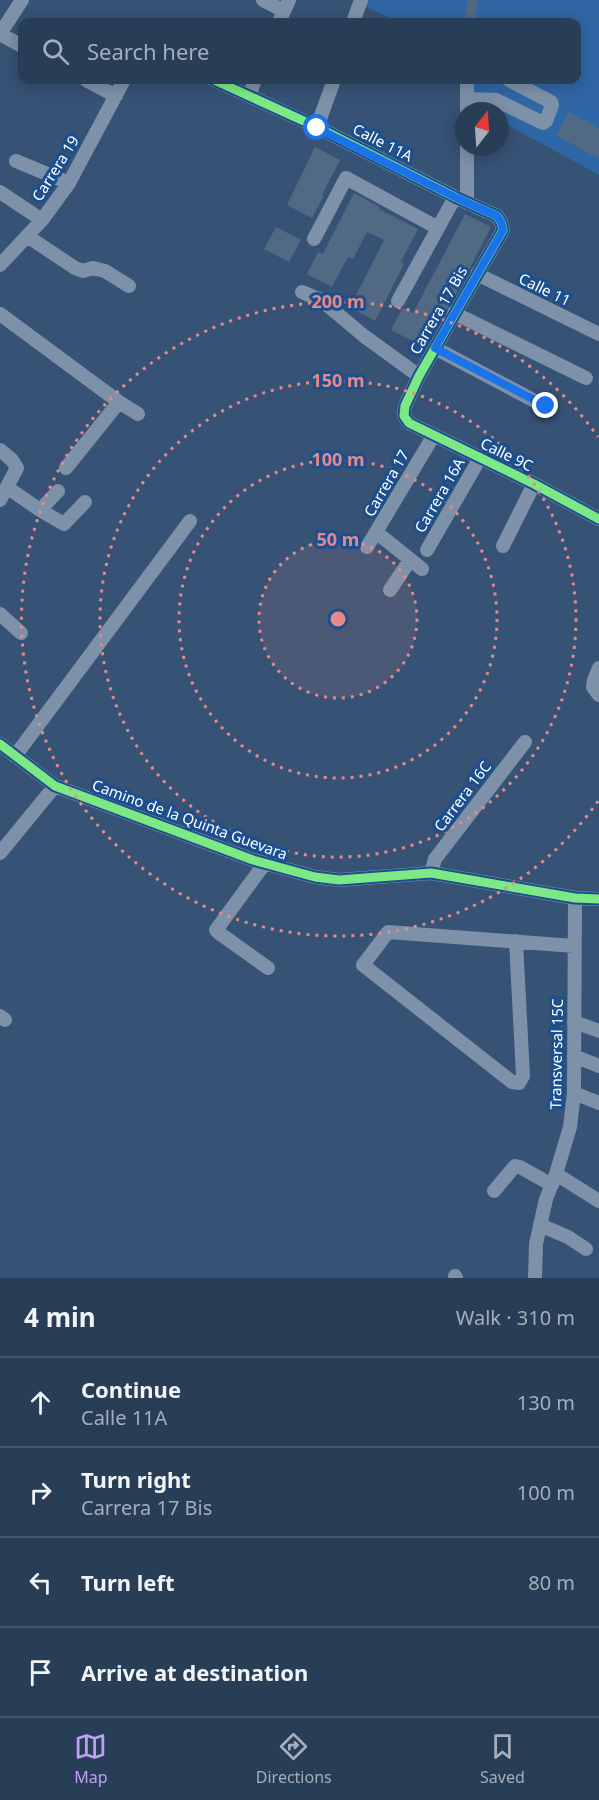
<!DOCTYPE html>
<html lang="en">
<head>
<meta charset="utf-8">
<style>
  :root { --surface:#283e57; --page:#344961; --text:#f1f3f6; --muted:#a5aeba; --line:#44576d; --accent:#bca0f2 }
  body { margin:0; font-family:"Noto Sans",sans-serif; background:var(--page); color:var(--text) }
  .compass { position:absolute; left:455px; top:102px; width:54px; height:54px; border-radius:50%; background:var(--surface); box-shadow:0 3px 15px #0003; rotate:17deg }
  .stop { position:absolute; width:18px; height:18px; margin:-14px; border:4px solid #1a73e8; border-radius:50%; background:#fff }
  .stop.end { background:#1a73e8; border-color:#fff; box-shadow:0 2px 6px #0008 }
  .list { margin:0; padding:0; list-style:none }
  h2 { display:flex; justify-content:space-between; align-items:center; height:78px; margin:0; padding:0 24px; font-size:26px }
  h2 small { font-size:20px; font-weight:400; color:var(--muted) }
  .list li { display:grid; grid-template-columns:39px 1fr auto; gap:18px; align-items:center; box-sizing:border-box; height:90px; padding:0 24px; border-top:2px solid var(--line) }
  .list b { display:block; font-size:22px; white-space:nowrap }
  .list p { margin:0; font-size:20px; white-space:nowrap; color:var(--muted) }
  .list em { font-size:20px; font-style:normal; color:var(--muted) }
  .icon { flex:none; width:33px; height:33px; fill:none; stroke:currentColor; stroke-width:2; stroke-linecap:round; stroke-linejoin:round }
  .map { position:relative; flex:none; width:599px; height:1278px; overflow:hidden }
  .search { position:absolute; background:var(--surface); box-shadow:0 3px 15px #0003; left:18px; right:18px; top:18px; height:66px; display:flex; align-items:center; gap:15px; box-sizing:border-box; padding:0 21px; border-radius:12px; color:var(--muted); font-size:22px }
  .sheet { height:438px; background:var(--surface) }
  nav { display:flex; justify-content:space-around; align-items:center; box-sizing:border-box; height:84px; border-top:2px solid var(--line); background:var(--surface); font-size:16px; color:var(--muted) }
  nav a { display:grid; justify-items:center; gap:3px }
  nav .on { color:var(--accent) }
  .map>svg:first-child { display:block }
</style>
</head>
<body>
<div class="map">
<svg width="599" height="1278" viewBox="0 0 599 1278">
  <rect width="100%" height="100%" fill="#365274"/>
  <path fill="#2f66a5" d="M366 0H599V175L500 121V111H481L475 108 472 80H576V22H399L364 6Z"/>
  <path fill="#526984" d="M467 0H477L475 22H465Z
    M569 112 599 128V159L556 135Z
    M315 147 340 160 322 195 324 196 312 218 287 205Z
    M354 193 380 207 379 209 418 229 401 262 404 264 375 321 350 307 384 240 367 232 353 259 348 257 332 287 307 274 318 252 323 254Z
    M465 214 491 227 465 278 444 315 434 310 417 343 391 330 402 309 404 308 413 313Z
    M276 227 301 240 289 262 264 249Z"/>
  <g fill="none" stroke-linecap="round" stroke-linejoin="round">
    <path stroke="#7d92a8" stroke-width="14" d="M22 0 0 34 22 46
      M263 0 284 11
      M279 22 289 0
      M353 22 361 0
      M86 80 116 96
      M214 80 317 127 455 197 497 216 501 222 503 230 419 376 405 406 404 416 409 423 534 484 599 519
      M249 96 255 80
      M467 99 496 100 543 123 546 121 552 105 551 102 509 80
      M467 111V80
      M317 127 334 80
      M16 161 69 183
      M0 192 42 220
      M467 203V147
      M27 236 75 268 83 271 93 268 105 271 129 286
      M314 239 346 178 438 228
      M0 265 42 220 69 183 124 80
      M477 274 599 334
      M302 292 321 300 364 336 419 376
      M398 301 455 197
      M454 313 586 378
      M0 314 119 402 138 414
      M435 348 546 407
      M0 450 12 460 17 468 0 500
      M66 468 119 402
      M8 488 40 510 64 524 85 502
      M40 510 58 491
      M376 532 422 569
      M503 546 534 484
      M367 547 434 435
      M427 550 480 458
      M390 590 410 560
      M0 614 21 633
      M599 668 594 680 593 687 599 695
      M0 744 55 786 253 860 315 877 339 880 431 873 575 898 599 899
      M15 756 190 521
      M0 853 55 786
      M265 863 216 930 219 933 268 968
      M431 873 435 859 525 742
      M516 941 523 1076 519 1083 512 1082 363 965 388 932 574 946
      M0 1016 5 1020
      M574 1022 599 1031
      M574 1056 599 1066
      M574 1093 599 1103
      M556 1174 599 1201
      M494 1191 515 1166 520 1167 552 1185
      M540 1225 568 1237 586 1249
      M455 1276 456 1278
      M535 1278 536 1244 546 1199 556 1174 570 1127 574 1093 575 898"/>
    <g stroke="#1b4f8f" stroke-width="13">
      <path id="cycleway" d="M214 80 317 127 455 197 497 216 501 222 503 230 419 376 405 406 404 416 409 423 534 484 599 519
        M0 744 55 786 253 860 315 877 339 880 431 873 575 898 599 899"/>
    </g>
    <use href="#cycleway" stroke="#7ce984" stroke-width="9"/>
  </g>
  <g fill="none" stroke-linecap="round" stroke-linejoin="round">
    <path stroke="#1a73e8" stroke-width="8" d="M317 128 455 197 497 216 501 222 503 230 435 348 546 406"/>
  </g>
  <circle cx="338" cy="619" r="79" fill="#e88989" fill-opacity=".12"/>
  <g fill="none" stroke="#e88989" stroke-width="3" stroke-dasharray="3 6">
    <circle cx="338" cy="619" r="79"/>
    <circle cx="338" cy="619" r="159"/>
    <circle cx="338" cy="619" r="238"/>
    <path d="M598 801A317 317 0 1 1 598 437"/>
  </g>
  <g text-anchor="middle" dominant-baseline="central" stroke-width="6" stroke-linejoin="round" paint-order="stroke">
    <g font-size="15" fill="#fff" stroke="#1b4f8f">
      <text transform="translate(383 142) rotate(27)">Calle 11A</text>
      <text transform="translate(55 168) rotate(-58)">Carrera 19</text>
      <text transform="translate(545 289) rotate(26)">Calle 11</text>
      <text transform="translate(438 310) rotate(-60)">Carrera 17 Bis</text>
      <text transform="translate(507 454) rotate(26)">Calle 9C</text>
      <text transform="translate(386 483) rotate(-60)">Carrera 17</text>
      <text transform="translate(439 495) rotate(-60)">Carrera 16A</text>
      <text transform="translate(462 796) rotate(-53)">Carrera 16C</text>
      <text transform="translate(190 819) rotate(20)">Camino de la Quinta Guevara</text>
      <text transform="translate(556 1054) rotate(-89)">Transversal 15C</text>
    </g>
  </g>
  <circle cx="338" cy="619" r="9" fill="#e88989" stroke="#1b4f8f" stroke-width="3"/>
  <g font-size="18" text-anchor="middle" font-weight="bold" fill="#e88989" stroke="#1b4f8f" stroke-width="6" stroke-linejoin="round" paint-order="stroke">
    <text x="338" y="308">200 m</text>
    <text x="338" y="387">150 m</text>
    <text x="338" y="466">100 m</text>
    <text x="338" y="546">50 m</text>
  </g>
</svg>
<svg class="compass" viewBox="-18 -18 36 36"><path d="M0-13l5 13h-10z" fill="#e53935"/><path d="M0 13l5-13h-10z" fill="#a5aeba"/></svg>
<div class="stop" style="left:317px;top:128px"></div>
<div class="stop end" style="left:546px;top:406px"></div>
<div class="search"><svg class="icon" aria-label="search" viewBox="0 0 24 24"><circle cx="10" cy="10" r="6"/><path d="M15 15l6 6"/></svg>Search here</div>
</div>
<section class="sheet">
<h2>4 min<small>Walk · 310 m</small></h2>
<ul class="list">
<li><svg class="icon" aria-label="ahead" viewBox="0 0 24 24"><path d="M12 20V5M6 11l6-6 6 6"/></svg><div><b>Continue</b><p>Calle 11A</p></div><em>130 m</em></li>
<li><svg class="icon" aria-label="right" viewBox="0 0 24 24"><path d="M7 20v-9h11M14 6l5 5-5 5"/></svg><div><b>Turn right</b><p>Carrera 17 Bis</p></div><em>100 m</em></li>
<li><svg class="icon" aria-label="left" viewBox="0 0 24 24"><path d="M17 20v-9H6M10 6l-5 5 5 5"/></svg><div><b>Turn left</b></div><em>80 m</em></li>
<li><svg class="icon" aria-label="arrive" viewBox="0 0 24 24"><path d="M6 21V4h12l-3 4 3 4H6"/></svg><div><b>Arrive at destination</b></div></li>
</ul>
</section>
<nav>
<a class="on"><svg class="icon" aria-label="map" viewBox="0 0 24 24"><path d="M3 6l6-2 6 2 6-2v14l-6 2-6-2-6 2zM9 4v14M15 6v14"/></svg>Map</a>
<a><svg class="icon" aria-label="directions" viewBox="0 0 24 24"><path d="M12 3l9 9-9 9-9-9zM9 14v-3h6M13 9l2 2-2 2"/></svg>Directions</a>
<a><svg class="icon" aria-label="saved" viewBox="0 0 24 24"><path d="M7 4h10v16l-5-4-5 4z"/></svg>Saved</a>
</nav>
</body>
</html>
